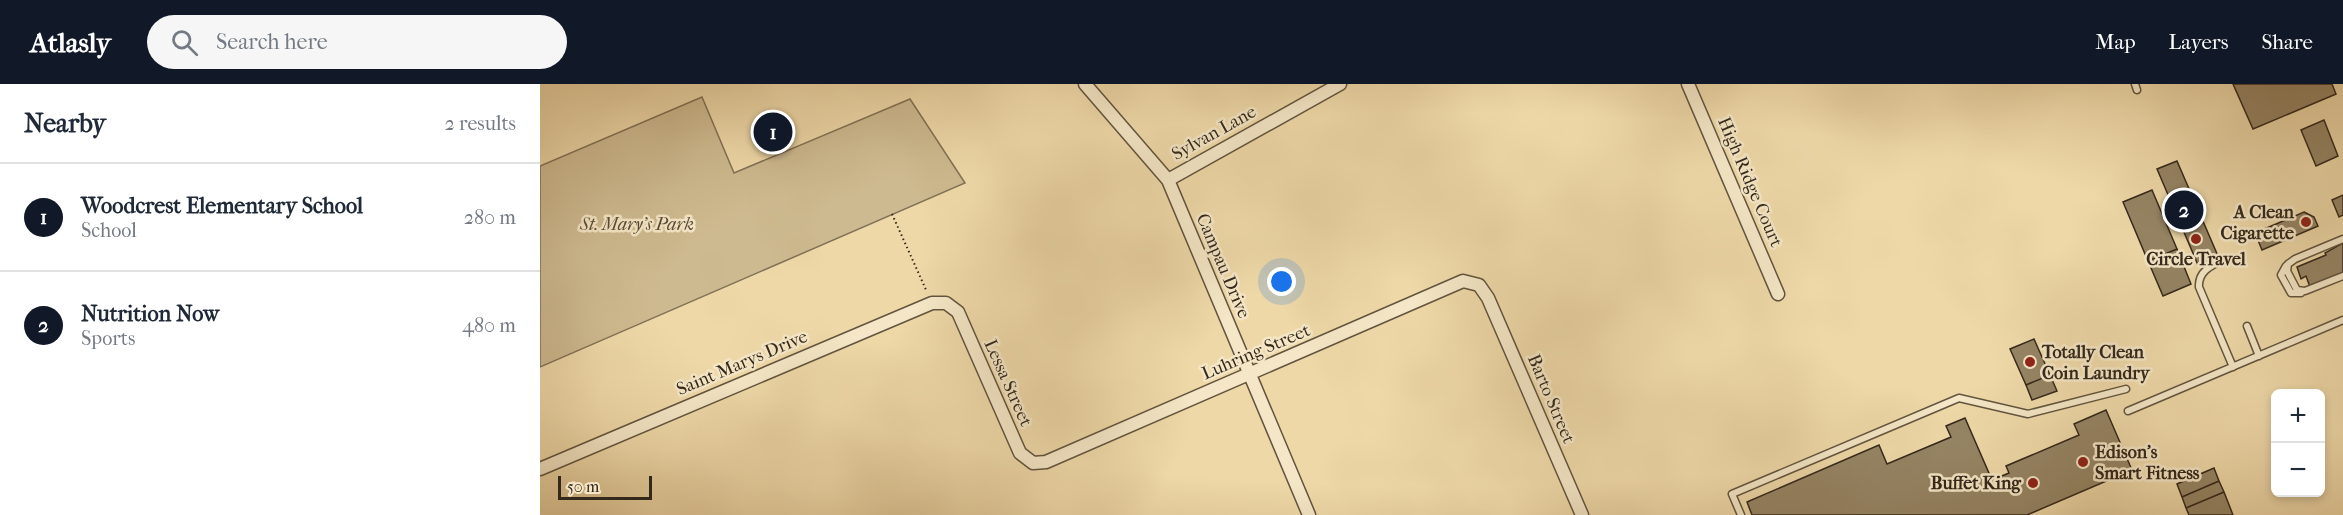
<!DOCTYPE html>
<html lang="en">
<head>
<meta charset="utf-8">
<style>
  :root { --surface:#fff; --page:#f6f6f7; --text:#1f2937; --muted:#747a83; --line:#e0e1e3; --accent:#111827 }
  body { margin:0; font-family:"IM FELL French Canon",serif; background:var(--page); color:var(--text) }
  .controls { position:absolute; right:18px; bottom:18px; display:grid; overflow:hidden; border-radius:9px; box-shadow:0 3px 9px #0003 }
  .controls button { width:54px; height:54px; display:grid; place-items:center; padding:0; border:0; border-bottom:2px solid var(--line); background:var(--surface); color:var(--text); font:30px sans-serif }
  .scale { position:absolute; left:18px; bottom:15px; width:94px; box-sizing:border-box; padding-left:6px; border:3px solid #34281b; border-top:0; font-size:16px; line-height:21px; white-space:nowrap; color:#34281b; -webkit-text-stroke:4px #f4e6c6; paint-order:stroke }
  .you { position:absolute; left:742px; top:198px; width:21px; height:21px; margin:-15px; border:4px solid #fff; border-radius:50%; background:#1a73e8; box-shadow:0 0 0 9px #1a73e833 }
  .badge { display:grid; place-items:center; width:39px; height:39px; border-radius:50%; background:var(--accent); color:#fff; font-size:20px; font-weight:700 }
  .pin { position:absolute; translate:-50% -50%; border:3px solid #fff; box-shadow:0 2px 6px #0006 }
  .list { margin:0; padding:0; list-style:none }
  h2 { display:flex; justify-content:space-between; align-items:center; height:78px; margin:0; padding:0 24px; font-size:26px }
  h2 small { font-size:20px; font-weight:400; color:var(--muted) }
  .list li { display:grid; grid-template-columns:39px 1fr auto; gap:18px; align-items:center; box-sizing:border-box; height:108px; padding:0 24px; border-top:2px solid var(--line) }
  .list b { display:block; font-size:22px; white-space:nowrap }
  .list p { margin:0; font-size:20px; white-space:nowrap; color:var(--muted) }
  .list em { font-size:20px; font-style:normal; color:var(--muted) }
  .icon { flex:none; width:33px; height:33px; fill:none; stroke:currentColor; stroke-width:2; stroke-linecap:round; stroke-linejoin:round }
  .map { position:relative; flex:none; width:1803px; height:431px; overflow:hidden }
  header { display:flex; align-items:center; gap:36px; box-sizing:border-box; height:84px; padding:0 30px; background:var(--accent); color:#fff }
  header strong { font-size:28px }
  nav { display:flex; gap:33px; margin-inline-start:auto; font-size:21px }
  .search { width:420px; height:54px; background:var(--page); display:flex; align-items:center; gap:15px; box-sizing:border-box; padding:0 21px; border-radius:33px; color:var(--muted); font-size:22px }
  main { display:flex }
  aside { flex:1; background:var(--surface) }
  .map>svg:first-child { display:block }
</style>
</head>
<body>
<header>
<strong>Atlasly</strong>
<div class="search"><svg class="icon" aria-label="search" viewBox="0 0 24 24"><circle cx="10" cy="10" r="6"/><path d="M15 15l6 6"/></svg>Search here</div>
<nav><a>Map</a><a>Layers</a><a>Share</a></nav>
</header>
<main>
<aside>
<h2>Nearby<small>2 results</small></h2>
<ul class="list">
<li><span class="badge">1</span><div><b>Woodcrest Elementary School</b><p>School</p></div><em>280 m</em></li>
<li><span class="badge">2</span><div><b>Nutrition Now</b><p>Sports</p></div><em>480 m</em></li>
</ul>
</aside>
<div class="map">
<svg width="1803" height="431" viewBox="0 0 1803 431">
  <rect width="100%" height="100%" fill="#eed8a8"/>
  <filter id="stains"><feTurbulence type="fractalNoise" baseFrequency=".00333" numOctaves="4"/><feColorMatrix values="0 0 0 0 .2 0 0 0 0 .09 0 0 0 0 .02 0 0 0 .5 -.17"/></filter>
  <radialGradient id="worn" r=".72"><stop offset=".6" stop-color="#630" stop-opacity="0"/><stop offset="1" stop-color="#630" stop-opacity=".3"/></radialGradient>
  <path fill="#ceba90" stroke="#817156" stroke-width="1.5" d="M162 13 194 89 370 15 425 99 0 283V82Z"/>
  <path fill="#958464" stroke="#34281b" stroke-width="1.5" d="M1693 0H1792L1796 10 1713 45Z
    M1784 36 1798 72 1776 82 1761 46Z
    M1637 77 1678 172 1658 181 1617 85Z
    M1612 106 1637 165 1608 177 1583 118Z
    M1803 111V131L1799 133 1792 116Z
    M1764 128 1774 133 1778 142 1722 166 1715 149Z
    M1803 159V189L1770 203 1766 192 1761 195 1757 183 1786 171 1785 169Z
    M1637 165 1651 200 1623 212 1608 177Z
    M1494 255 1510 291 1486 301 1470 265Z
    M1510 291 1517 307 1492 316 1486 301Z
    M1566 326 1592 386 1487 431H1212L1207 418 1339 361 1347 380 1411 353 1406 342 1425 334 1452 396 1469 389 1466 382 1539 351 1534 340Z
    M1674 384 1679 397 1642 413 1637 400Z
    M1679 397 1684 408 1646 424 1642 413Z
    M1684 408 1693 431H1649L1646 424Z"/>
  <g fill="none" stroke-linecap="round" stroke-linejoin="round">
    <g stroke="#62543e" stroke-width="9">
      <path id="lane" d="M1595 0 1597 6
        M1803 155 1755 175 1748 180 1747 187 1757 206 1765 207 1803 192
        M1683 176C1670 182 1658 188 1659 203L1693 283
        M1746 182 1741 191 1751 209H1761
        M1707 242 1719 272
        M1588 327 1803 236
        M1201 431 1192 410 1419 314 1488 330 1586 305"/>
    </g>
    <g stroke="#62543e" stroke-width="15">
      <path id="street" d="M545 0 628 96 769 431
        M1148 0 1238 210
        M628 96 800 0
        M0 385 392 219H406L418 228 480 369 493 379 506 378 923 197 939 201 948 214 1042 431"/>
    </g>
    <path stroke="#34281b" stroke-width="2" stroke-dasharray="1.5 3" stroke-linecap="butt" d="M352 130 387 208"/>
    <use href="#lane" stroke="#f4e6c6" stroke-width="6"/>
    <use href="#street" stroke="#f4e6c6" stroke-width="12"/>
  </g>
  <g fill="#8f2418" stroke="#f4e6c6" stroke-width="2">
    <circle cx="1766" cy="138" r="6"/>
    <circle cx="1656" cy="155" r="6"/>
    <circle cx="1490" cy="278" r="6"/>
    <circle cx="1543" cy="378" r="6"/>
    <circle cx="1493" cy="399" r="6"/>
  </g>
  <g text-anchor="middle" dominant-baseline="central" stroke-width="5" stroke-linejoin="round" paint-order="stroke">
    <g font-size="18" fill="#34281b" stroke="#f4e6c6">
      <text transform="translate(674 49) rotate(-29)">Sylvan Lane</text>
      <text transform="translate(1210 98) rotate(67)">High Ridge Court</text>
      <text transform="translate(683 182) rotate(67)">Campau Drive</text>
      <text transform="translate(716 268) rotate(-23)">Luhring Street</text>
      <text transform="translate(202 279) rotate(-23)">Saint Marys Drive</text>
      <text transform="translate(468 299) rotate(66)">Lessa Street</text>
      <text transform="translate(1011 315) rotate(67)">Barto Street</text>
    </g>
    <g font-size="18" font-weight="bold" fill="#34281b" stroke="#f4e6c6" text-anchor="end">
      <text x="1754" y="128">A Clean<tspan x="1754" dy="21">Cigarette</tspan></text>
      <text x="1656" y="175" text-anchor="middle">Circle Travel</text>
      <text x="1502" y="268" text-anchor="start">Totally Clean<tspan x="1502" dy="21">Coin Laundry</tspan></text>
      <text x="1555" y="368" text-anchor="start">Edison's<tspan x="1555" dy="21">Smart Fitness</tspan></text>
      <text x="1481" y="399">Buffet King</text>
    </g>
    <g font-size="18" font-style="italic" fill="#5a4c38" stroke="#f4e6c6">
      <text x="97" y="140">St. Mary's Park</text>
    </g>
  </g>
  <rect width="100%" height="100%" filter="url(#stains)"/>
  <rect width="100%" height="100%" fill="url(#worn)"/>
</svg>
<div class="controls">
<button>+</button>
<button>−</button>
</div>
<div class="scale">50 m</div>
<div class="you"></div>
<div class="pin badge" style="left:233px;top:48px">1</div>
<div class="pin badge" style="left:1644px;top:126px">2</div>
</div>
</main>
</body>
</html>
